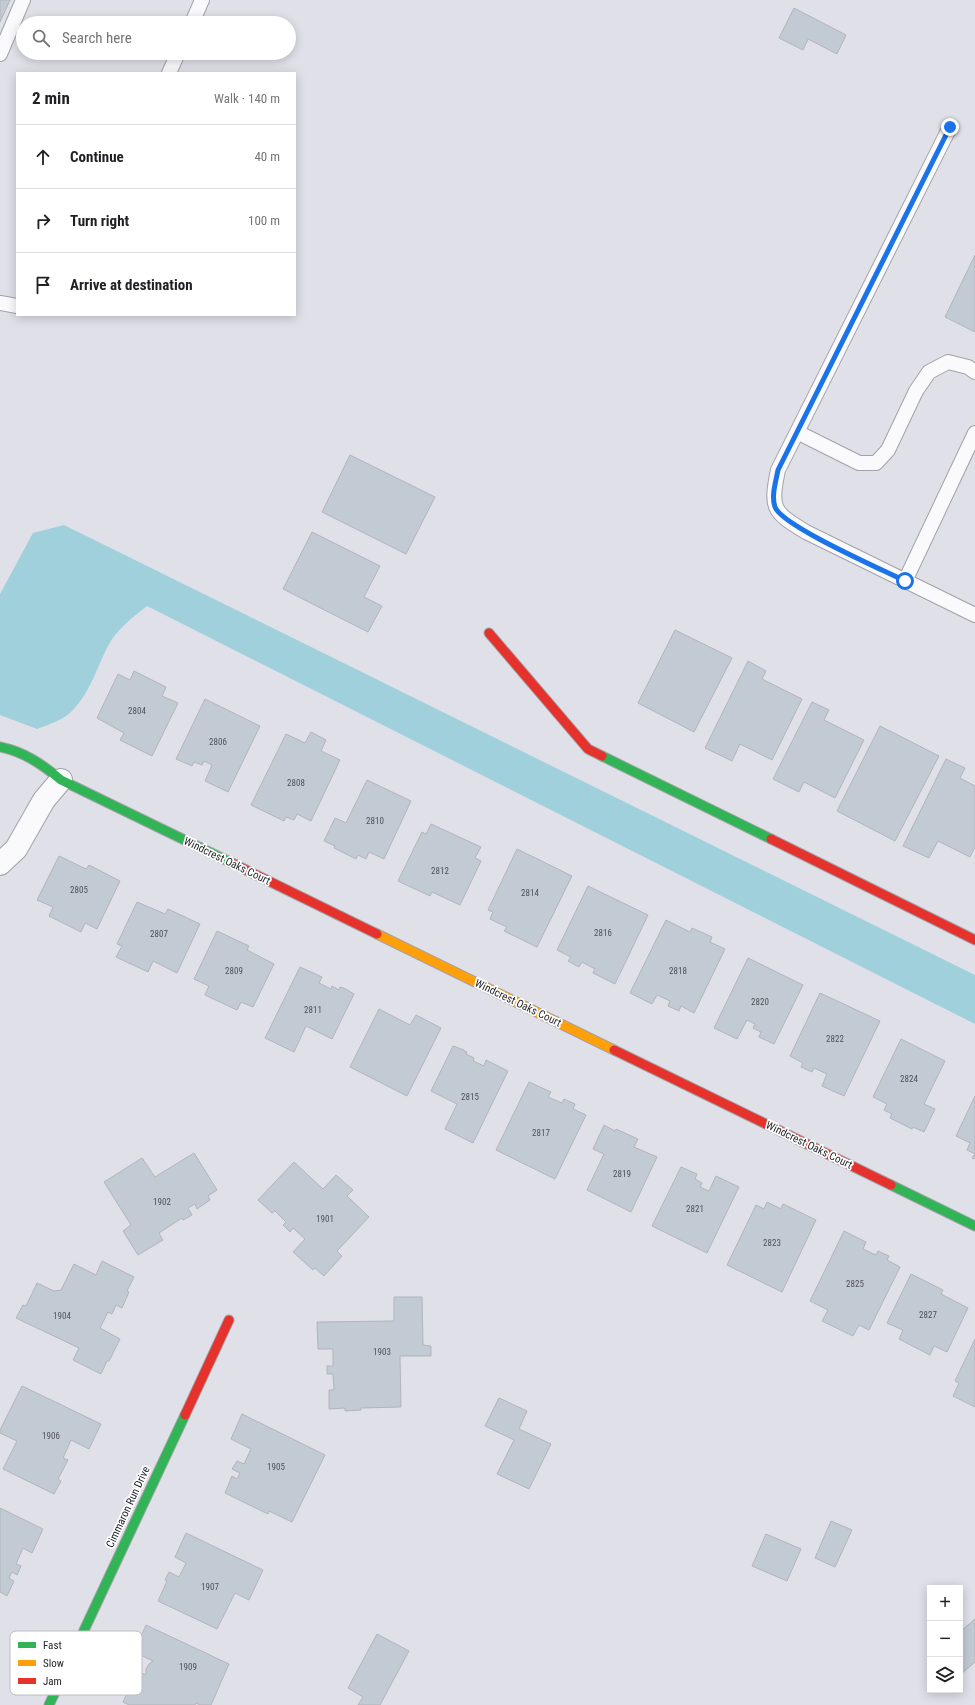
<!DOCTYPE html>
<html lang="en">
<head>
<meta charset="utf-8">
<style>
  :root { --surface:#fff; --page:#f2f2f2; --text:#202124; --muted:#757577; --line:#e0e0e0 }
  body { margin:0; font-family:"Roboto Condensed",sans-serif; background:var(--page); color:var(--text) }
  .controls { position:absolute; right:12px; bottom:12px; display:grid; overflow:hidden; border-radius:0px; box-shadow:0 2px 10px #0003 }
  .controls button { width:36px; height:36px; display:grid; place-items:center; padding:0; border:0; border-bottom:1px solid var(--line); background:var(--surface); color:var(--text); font:20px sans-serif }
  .stop { position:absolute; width:12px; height:12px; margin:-9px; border:3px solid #1a73e8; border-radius:50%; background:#fff }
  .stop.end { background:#1a73e8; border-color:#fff; box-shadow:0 1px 4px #0008 }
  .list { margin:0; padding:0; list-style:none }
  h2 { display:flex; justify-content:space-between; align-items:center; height:52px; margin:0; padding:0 16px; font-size:17px }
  h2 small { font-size:13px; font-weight:400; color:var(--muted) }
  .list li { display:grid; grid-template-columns:26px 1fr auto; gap:12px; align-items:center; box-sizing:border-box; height:64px; padding:0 16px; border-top:1px solid var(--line) }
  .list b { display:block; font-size:15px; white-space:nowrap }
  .list em { font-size:13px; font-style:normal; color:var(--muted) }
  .icon { flex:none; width:22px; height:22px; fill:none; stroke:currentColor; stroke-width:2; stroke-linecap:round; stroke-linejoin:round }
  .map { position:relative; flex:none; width:975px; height:1705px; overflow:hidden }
  .search { position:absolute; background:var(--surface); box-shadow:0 2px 10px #0003; left:16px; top:16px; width:280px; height:44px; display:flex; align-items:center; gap:10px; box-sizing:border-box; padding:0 14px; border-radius:22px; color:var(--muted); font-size:15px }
  .panel { position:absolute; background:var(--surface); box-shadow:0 2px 10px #0003; left:16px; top:72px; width:280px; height:244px; border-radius:0px }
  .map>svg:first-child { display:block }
</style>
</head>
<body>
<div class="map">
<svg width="975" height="1705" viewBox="0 0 975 1705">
  <rect width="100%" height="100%" fill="#dfe0e8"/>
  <path fill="#a0d0dc" d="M64 525 975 975V1024L147 606C133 617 116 630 108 646 96 669 90 694 70 713 61 721 47 725 37 729L0 715V594L33 533Z"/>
  <path fill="#c2cad4" stroke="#b2b5ba" d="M0 0H10L0 22Z
    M794 8 846 35 837 54 808 39 803 50 779 38Z
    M975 255V332L945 317Z
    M350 455 435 497 406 554 322 512Z
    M312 532 380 566 364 597 382 606 368 632 283 589Z
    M675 630 732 658 694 732 638 703Z
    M748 661 766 671 762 679 802 699 772 760 740 744 732 761 705 748Z
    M134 671 166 687 162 696 178 703 152 756 120 740 124 733 97 718 118 674 130 680Z
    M205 699 260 726 228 792 205 781 212 765 204 761 202 765 194 762 192 766 176 759Z
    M812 702 829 710 824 720 864 740 835 798 804 782 799 792 773 779Z
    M880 726 939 756 895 841 837 811Z
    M311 732 326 740 321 751 340 760 311 821 297 814 294 820 286 817 284 821 251 805 286 734 305 743Z
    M946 759 965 768 960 778 975 786V847L970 857 938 841 929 858 903 846Z
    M367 780 411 801 384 859 369 852 366 859 358 855 356 859 334 848 335 846 324 841 335 818 346 823Z
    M431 824 481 847 475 858 481 861 460 905 432 892 430 896 398 881 422 832 426 834Z
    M517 849 572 876 537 947 504 931 507 927 490 919 493 912 488 910Z
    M59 856 86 869 89 865 120 881 97 929 85 923 81 932 49 916 53 907 37 900Z
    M588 886 648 915 615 984 593 973 595 969 582 962 579 967 568 961 571 957 557 950Z
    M137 902 165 914 168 909 200 924 177 973 153 961 148 972 116 957 122 946 117 944Z
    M666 920 690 932 692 928 712 937 710 942 725 949 694 1013 681 1006 679 1011 668 1006 670 1001 657 995 652 1004 630 993Z
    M217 931 249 946 247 950 274 964 253 1007 241 1002 237 1010 205 995 209 986 194 979Z
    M748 958 803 985 774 1044 759 1037 761 1032 753 1028 755 1024 747 1020 737 1039 714 1028Z
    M300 967 322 977 319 983 331 989 332 986 339 990 340 987 344 988 354 994 332 1039 306 1026 294 1052 265 1038Z
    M820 993 880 1021 844 1096 822 1086 827 1074 814 1068 812 1072 801 1067 803 1063 790 1056Z
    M379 1009 410 1025 416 1015 441 1028 407 1096 350 1067Z
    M901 1039 945 1061 924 1104 935 1109 924 1132 913 1127 912 1129 890 1118 892 1114 884 1110 887 1104 873 1097Z
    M453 1046 464 1050V1051L467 1052 466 1054 474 1058 473 1061 484 1066 486 1060 508 1071 473 1143 445 1129 457 1104 431 1091Z
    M529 1082 551 1092 548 1097 562 1103 564 1099 575 1104 573 1109 586 1115 555 1179 496 1150Z
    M975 1096V1159L972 1158 975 1154 967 1150 970 1143 956 1136Z
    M604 1125 615 1131 616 1129 638 1139 634 1147 657 1157 631 1212 587 1190 604 1154 593 1149Z
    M194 1153 217 1190 208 1196 210 1200 197 1209 195 1204 188 1208 192 1215 183 1220 182 1218 159 1233 163 1240 138 1255 123 1231 131 1225 104 1182 142 1158 155 1177Z
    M294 1162 323 1189 336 1175 353 1190 347 1196 369 1217 337 1251 342 1256 324 1276 315 1268 313 1270 293 1252 305 1239 293 1228 290 1232 283 1225 286 1222 275 1211 272 1213 258 1200Z
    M681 1167 697 1174 695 1179 702 1183 700 1187 709 1191 716 1176 739 1187 707 1253 652 1226Z
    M767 1202 781 1209 783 1204 816 1220 782 1292 727 1265 756 1205 764 1209Z
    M844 1231 866 1242 863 1249 876 1255 878 1251 889 1256 887 1260 900 1267 869 1330 859 1325 853 1336 822 1321 828 1310 810 1301Z
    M102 1261 134 1277 127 1291 129 1292 122 1308 116 1305 112 1314 108 1312 100 1328 120 1339 109 1361H107L101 1374 73 1360 79 1348 16 1318 23 1305 26 1306 37 1283 54 1291 61 1290 74 1264 96 1275Z
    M911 1274 943 1290 941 1294 968 1308 947 1352 934 1346 930 1355 899 1339 903 1330 887 1323Z
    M394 1297H422L423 1345 431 1346V1356H400L401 1407 361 1408V1410L345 1411V1408L329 1409V1390H334L333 1374H327V1366H333V1349H318L317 1322 394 1321Z
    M975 1339V1407L953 1396 959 1383 955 1381Z
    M22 1386 101 1424 89 1449 71 1440 63 1458 68 1460 58 1479 61 1481 54 1494 3 1469 17 1441 0 1433V1430Z
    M499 1398 527 1411 519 1429 551 1444 529 1489 497 1474 514 1440 485 1426Z
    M242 1414 325 1455 292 1522 269 1511 268 1514 225 1493 232 1476 237 1479 240 1473 232 1469 237 1461 244 1464 251 1449 231 1439Z
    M0 1508 43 1529 32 1553 23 1548 16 1564 21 1566 17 1575 12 1572 9 1578 14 1581 7 1596 0 1592Z
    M831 1521 852 1530 835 1567 815 1558Z
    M186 1533 263 1570 249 1600 235 1593 217 1629 158 1601 167 1581 165 1580 169 1572 179 1577 186 1563 175 1557Z
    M766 1534 801 1549 787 1581 752 1566Z
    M975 1619V1662L960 1675V1632Z
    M146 1625 229 1664 211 1705H200L196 1703 195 1705H129L123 1702 129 1689 133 1691 136 1684 130 1681 135 1670 146 1675V1669L149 1664 153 1661 134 1652Z
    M377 1634 409 1651 380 1705H358L363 1697 348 1688Z"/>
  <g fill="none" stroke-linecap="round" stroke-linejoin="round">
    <g stroke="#a2a2a8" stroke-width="16">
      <path id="lane" d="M192 23 202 0
        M0 54 23 0
        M169 73 178 53
        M950 127 778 470C770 509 773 512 806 532L975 615
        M0 303 17 306
        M797 432 859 463H876L888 450 916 391 929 372 948 362 968 367 975 372
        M905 581 975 433"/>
    </g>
    <g stroke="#a2a2a8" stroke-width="24">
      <path id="street" d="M0 864 16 849 44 800 61 780"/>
    </g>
    <g stroke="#a2a2a8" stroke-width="11">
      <path id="fast" d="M0 747C24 752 42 764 61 780L234 864
        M602 756 771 839
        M891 1185 975 1226
        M49 1705 185 1415"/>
    </g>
    <g stroke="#a2a2a8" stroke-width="11">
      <path id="slow" d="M377 934 614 1050"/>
    </g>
    <g stroke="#a2a2a8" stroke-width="11">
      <path id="jam" d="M489 633 588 749 602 756
        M771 839 975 940
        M234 864 377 934
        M614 1050 891 1185
        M185 1415 229 1320"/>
    </g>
    <use href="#lane" stroke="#fafafc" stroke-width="14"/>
    <use href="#street" stroke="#fafafc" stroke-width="22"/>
    <use href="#fast" stroke="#30b455" stroke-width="9"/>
    <use href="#slow" stroke="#ff9f0a" stroke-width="9"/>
    <use href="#jam" stroke="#e5322d" stroke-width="9"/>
  </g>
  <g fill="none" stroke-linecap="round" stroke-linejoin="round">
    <path stroke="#1a73e8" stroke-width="5" d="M905 581C883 570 782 526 775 507 771 496 776 481 778 470L950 127"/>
  </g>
  <g text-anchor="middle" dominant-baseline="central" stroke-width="3.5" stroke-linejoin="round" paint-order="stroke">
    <g font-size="9" fill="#4f5258">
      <text x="137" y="711">2804</text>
      <text x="218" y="742">2806</text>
      <text x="296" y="783">2808</text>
      <text x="375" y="821">2810</text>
      <text x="440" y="871">2812</text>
      <text x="79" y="890">2805</text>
      <text x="530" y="893">2814</text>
      <text x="603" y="933">2816</text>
      <text x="159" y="934">2807</text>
      <text x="234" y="971">2809</text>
      <text x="678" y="971">2818</text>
      <text x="760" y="1002">2820</text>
      <text x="313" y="1010">2811</text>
      <text x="835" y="1039">2822</text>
      <text x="909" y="1079">2824</text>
      <text x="470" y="1097">2815</text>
      <text x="541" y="1133">2817</text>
      <text x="622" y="1174">2819</text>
      <text x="162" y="1202">1902</text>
      <text x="695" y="1209">2821</text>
      <text x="325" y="1219">1901</text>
      <text x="772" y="1243">2823</text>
      <text x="855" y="1284">2825</text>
      <text x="928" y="1315">2827</text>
      <text x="62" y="1316">1904</text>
      <text x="382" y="1352">1903</text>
      <text x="51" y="1436">1906</text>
      <text x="276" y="1467">1905</text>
      <text x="210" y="1587">1907</text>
      <text x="188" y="1667">1909</text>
    </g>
    <g font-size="11" fill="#25262b" stroke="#fff">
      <text transform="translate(227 861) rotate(26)">Windcrest Oaks Court</text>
      <text transform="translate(518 1003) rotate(26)">Windcrest Oaks Court</text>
      <text transform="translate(809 1145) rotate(26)">Windcrest Oaks Court</text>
      <text transform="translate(128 1507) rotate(-65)">Cimmaron Run Drive</text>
    </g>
  </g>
  <rect x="10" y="1631" width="132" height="64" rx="6" fill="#fff" stroke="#bebebf" stroke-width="1"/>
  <rect x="18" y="1642" width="18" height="6" fill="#30b455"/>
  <rect x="18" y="1660" width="18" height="6" fill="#ff9f0a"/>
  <rect x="18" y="1678" width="18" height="6" fill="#e5322d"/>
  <g font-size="11" fill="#25262b">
    <text x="43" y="1649">Fast</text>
    <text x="43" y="1667">Slow</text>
    <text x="43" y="1685">Jam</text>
  </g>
</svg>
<div class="controls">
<button>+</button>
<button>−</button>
<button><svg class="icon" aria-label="layers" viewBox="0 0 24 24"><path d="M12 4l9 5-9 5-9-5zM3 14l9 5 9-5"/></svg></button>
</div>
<div class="stop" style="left:905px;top:581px"></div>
<div class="stop end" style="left:950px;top:127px"></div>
<div class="search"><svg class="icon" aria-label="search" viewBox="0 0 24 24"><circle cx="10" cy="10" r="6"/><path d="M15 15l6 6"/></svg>Search here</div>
<section class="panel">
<h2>2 min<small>Walk · 140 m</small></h2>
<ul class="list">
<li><svg class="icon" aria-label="ahead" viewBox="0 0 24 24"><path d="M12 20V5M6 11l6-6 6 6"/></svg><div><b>Continue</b></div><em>40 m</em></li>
<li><svg class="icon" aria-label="right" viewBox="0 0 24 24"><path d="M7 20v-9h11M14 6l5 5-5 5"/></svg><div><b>Turn right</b></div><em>100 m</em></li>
<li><svg class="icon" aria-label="arrive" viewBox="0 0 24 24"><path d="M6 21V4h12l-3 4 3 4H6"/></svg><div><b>Arrive at destination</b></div></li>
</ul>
</section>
</div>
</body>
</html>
